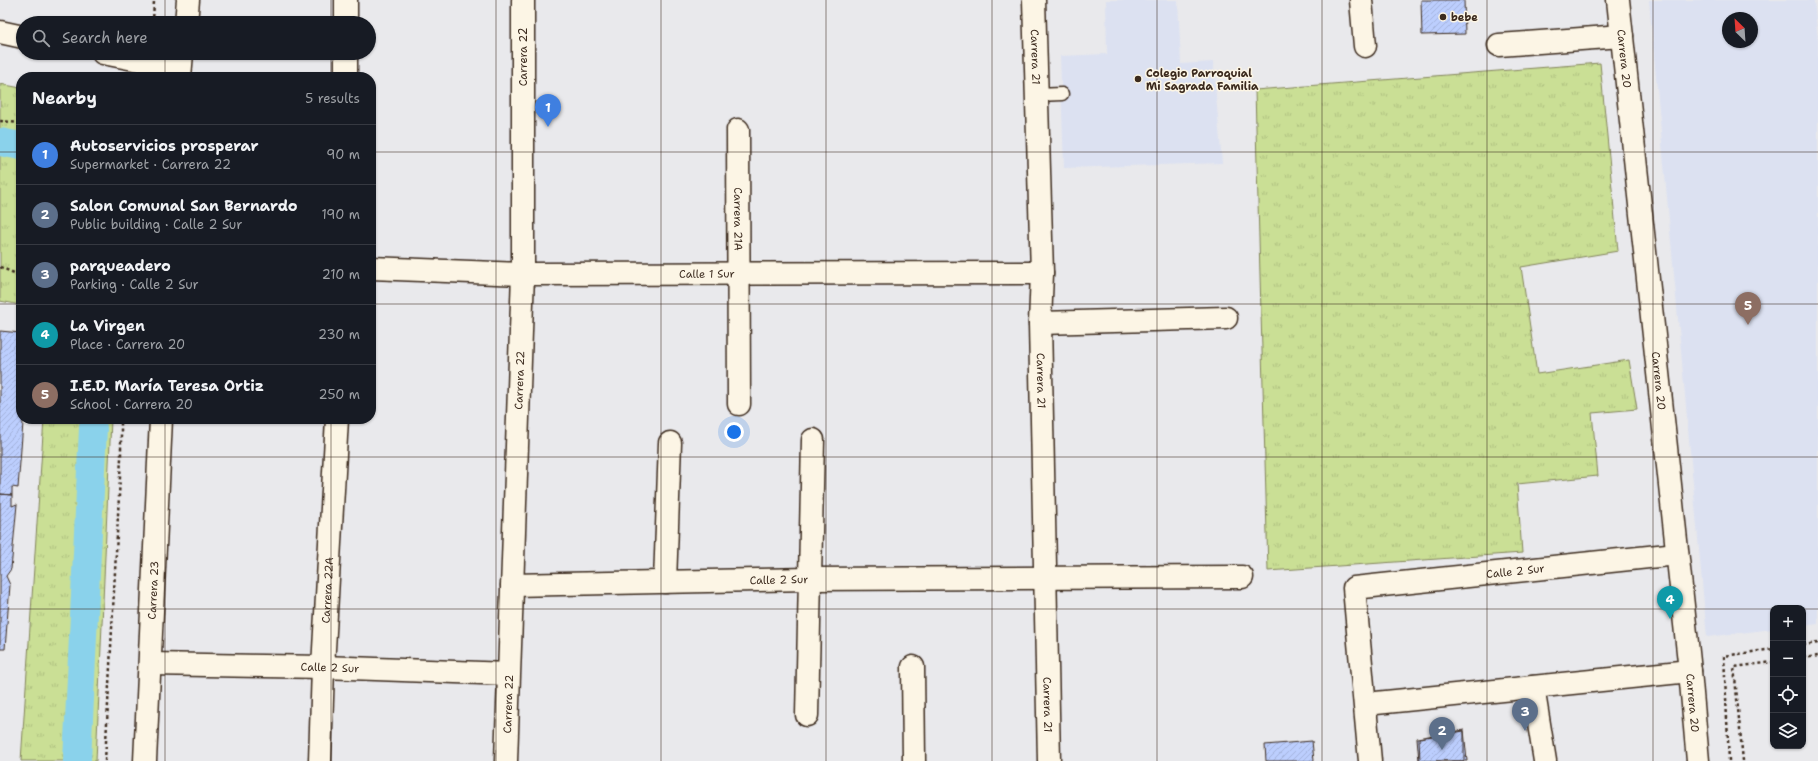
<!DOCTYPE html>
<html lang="en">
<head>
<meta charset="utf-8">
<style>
  :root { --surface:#171b24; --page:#20242c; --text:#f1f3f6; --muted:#9ea1a6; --line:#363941; --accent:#ea580c }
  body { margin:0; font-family:"Shantell Sans",sans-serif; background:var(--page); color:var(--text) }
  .controls { position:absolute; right:12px; bottom:12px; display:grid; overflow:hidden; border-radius:8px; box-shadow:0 1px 3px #0004 }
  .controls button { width:36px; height:36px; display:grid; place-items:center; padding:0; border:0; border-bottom:1px solid var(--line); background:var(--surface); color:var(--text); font:20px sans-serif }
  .compass { position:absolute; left:1722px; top:12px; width:36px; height:36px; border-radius:50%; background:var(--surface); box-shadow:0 1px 3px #0004; rotate:335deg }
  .you { position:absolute; left:734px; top:432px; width:14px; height:14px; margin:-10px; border:3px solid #fff; border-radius:50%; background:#1a73e8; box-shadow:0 0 0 6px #1a73e833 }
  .badge { display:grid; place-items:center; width:26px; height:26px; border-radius:50%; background:var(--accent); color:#fff; font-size:13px; font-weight:700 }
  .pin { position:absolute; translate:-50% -33px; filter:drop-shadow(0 1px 2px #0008) }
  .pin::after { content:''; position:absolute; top:21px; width:14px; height:12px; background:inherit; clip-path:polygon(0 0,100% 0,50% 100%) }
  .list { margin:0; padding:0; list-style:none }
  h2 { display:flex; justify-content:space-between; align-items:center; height:52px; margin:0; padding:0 16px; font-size:17px }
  h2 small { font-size:13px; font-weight:400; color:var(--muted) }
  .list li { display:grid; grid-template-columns:26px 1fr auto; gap:12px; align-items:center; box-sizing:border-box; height:60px; padding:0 16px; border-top:1px solid var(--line) }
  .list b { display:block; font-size:15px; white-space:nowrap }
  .list p { margin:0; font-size:13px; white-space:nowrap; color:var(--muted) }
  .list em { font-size:13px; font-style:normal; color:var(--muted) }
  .icon { flex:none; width:22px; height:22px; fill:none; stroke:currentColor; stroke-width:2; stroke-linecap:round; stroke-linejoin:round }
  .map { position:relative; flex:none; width:1818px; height:761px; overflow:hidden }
  .search { position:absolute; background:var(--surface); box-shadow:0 1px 3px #0004; left:16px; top:16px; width:360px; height:44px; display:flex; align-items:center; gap:10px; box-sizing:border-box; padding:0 14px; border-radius:22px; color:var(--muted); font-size:15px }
  .panel { position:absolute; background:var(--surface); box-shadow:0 1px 3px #0004; left:16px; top:72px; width:360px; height:352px; border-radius:16px }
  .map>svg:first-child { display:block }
</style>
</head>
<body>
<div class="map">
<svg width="1818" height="761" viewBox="0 0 1818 761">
  <defs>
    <pattern id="grass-tufts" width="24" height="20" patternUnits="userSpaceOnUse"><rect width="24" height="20" fill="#cadf95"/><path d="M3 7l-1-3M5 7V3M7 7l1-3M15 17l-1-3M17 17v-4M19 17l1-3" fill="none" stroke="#aec080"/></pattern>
    <pattern id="building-hatch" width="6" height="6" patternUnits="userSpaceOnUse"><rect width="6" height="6" fill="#bccefe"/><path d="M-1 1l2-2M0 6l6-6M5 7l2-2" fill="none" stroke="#a2b1d9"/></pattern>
  </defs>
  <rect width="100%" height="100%" fill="#e9e9ec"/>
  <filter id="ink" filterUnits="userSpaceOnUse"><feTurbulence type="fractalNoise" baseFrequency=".025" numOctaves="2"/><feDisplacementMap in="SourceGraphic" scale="8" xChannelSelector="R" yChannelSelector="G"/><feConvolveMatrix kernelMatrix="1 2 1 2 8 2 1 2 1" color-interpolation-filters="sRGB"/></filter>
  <g filter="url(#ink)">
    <path fill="#dce1f1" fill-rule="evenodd" d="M1106 0H1178L1181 64 1213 62 1222 163 1064 168 1060 56 1107 54Z
      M1649 0H1814L1818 40V624L1803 626V608H1773V629L1707 637ZM1728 18H1752V42H1728Z"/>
    <path fill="url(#grass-tufts)" stroke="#82845a" d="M1600 63 1618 251 1521 267 1537 374 1629 360 1637 409 1592 413 1598 476 1517 484 1522 553 1268 571 1255 90Z
      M0 84 21 88V305L0 301Z
      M44 419H111L96 761H21Z"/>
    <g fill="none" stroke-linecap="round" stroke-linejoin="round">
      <path stroke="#8ad2eb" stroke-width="28" d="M0 142 21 146
        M77 761 93 428"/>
    </g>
    <path fill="url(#building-hatch)" stroke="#3b2a1e" d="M1421 0H1464L1465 34 1422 35Z
      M0 331 21 333 20 414 23 423 18 488 12 487V495L0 494Z
      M0 494 12 495V506L17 504 11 569 6 576 10 585 5 649H0Z
      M1464 730 1467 761H1419L1417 738Z
      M1464 731V761H1420L1419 738Z
      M1312 741 1314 761H1266L1265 745Z"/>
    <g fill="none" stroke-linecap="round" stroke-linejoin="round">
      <g stroke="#3b2a1e" stroke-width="15">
        <path id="lane" d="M1037 95 1062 94"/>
      </g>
      <g stroke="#3b2a1e" stroke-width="25">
        <g id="street">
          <path id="s1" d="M1034 0 1042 273 1040 323 1049 761"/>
          <path d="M1361 0 1365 46"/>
          <path id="s2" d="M1618 0 1690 671 1698 761"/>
          <path d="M346 23V0"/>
          <path d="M0 32 23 37"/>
          <path d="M1499 45 1622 36"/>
          <path d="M103 53 180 68"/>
          <path d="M346 77V53"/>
          <path id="s3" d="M738 130 739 404"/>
          <path id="s4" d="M371 268 523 274 1042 273"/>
          <path d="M1040 323 1226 318"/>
          <path d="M665 582 670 443"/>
          <path id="s5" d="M512 585 810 579 1242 577"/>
          <path id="s6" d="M151 664 323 667 508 674"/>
          <path d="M913 667 914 761"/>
          <path d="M1533 687 1545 761"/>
          <path d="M1366 704 1690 671"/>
          <path d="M807 715 813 440"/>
          <path id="s7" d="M320 761 323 667 337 419"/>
          <path id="s8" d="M506 761 523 274V0"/>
          <path id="s9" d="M1370 761 1354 588 1677 554"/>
        </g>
      </g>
      <g stroke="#3b2a1e" stroke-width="25">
        <g id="secondary">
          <path d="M186 23 188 0"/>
          <path d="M180 77 182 53"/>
          <path id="s10" d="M145 761 161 419"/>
        </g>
      </g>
      <path stroke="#3b2a1e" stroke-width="2.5" stroke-dasharray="3 3" stroke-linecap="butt" d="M153 23 154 0
        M0 121 21 123
        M0 267 21 276
        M1803 645 1818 643
        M1803 658 1818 656
        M105 761 121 458V419
        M1729 761 1724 656 1773 649
        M1743 761 1734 667 1773 662"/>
      <use href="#lane" stroke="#fcf5e5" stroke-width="12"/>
      <use href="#street" stroke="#fcf5e5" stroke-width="22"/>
      <use href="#secondary" stroke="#fcf5e5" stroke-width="22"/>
    </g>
  </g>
  <path fill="none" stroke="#3b2a1e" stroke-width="1" stroke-opacity="0.55" d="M165 0V23M331 0V23M496 0V761M661 0V761M826 0V761M992 0V761M1157 0V761M1322 0V761M1487 0V761M1653 0V761M165 53V77M331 53V77M0 152H21M371 152H1818M0 304H21M371 304H1818M165 419V761M331 419V761M0 457H1818M0 609H1773M1803 609H1818"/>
  <g fill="#3b2a1e" stroke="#fcf5e5" stroke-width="1.5">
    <circle cx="1443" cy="17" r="4"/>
    <circle cx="1138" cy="79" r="4"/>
  </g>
  <g text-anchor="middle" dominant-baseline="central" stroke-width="3" stroke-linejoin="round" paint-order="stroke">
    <g font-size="11" font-weight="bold" fill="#3b2a1e" stroke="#fcf5e5" text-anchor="start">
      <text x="1451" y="17">bebe</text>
      <text x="1146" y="73">Colegio Parroquial<tspan x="1146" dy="13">Mi Sagrada Familia</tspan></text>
    </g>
    <g font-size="11" fill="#3b2a1e" stroke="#fcf5e5">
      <text transform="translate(523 57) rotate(-90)">Carrera 22</text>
      <text stroke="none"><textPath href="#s1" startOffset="57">Carrera 21</textPath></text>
      <text stroke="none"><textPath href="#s2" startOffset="59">Carrera 20</textPath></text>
      <text stroke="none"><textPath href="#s3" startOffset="89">Carrera 21A</textPath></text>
      <text stroke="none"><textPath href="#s4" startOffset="336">Calle 1 Sur</textPath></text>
      <text stroke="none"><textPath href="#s1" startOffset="381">Carrera 21</textPath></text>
      <text stroke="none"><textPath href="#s2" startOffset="383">Carrera 20</textPath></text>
      <text stroke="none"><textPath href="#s8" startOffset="381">Carrera 22</textPath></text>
      <text stroke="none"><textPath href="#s9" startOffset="336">Calle 2 Sur</textPath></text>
      <text stroke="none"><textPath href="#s5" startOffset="267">Calle 2 Sur</textPath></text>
      <text stroke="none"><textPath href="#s10" startOffset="171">Carrera 23</textPath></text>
      <text stroke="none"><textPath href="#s7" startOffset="171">Carrera 22A</textPath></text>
      <text stroke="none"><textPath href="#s6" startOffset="179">Calle 2 Sur</textPath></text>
      <text stroke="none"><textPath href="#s2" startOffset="707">Carrera 20</textPath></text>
      <text stroke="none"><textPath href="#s8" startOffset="57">Carrera 22</textPath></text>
      <text stroke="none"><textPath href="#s1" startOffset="705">Carrera 21</textPath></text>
    </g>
  </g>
</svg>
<div class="controls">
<button>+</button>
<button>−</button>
<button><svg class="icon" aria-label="locate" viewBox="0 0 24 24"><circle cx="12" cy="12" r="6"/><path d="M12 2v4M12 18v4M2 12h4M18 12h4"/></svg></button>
<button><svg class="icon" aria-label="layers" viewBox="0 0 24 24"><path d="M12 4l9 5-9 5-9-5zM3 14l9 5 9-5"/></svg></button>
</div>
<svg class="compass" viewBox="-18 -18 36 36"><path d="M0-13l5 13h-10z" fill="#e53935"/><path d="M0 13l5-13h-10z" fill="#9ea1a6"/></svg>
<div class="you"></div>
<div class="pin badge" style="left:548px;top:127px;background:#3f7fe0">1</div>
<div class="pin badge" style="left:1442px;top:750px;background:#5c6f8a">2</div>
<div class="pin badge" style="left:1525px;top:731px;background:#5c6f8a">3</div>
<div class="pin badge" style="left:1670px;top:619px;background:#0f9aa8">4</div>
<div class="pin badge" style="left:1748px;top:325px;background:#8d6e63">5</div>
<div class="search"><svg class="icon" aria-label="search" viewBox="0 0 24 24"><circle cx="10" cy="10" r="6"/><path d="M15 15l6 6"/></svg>Search here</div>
<section class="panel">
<h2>Nearby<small>5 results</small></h2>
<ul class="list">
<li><span class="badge" style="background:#3f7fe0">1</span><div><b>Autoservicios prosperar</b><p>Supermarket · Carrera 22</p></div><em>90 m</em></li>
<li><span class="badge" style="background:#5c6f8a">2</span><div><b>Salon Comunal San Bernardo</b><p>Public building · Calle 2 Sur</p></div><em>190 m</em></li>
<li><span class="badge" style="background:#5c6f8a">3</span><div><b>parqueadero</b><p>Parking · Calle 2 Sur</p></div><em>210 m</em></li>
<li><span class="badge" style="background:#0f9aa8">4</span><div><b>La Virgen</b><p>Place · Carrera 20</p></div><em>230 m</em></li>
<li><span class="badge" style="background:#8d6e63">5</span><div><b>I.E.D. María Teresa Ortiz</b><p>School · Carrera 20</p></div><em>250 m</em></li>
</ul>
</section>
</div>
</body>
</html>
